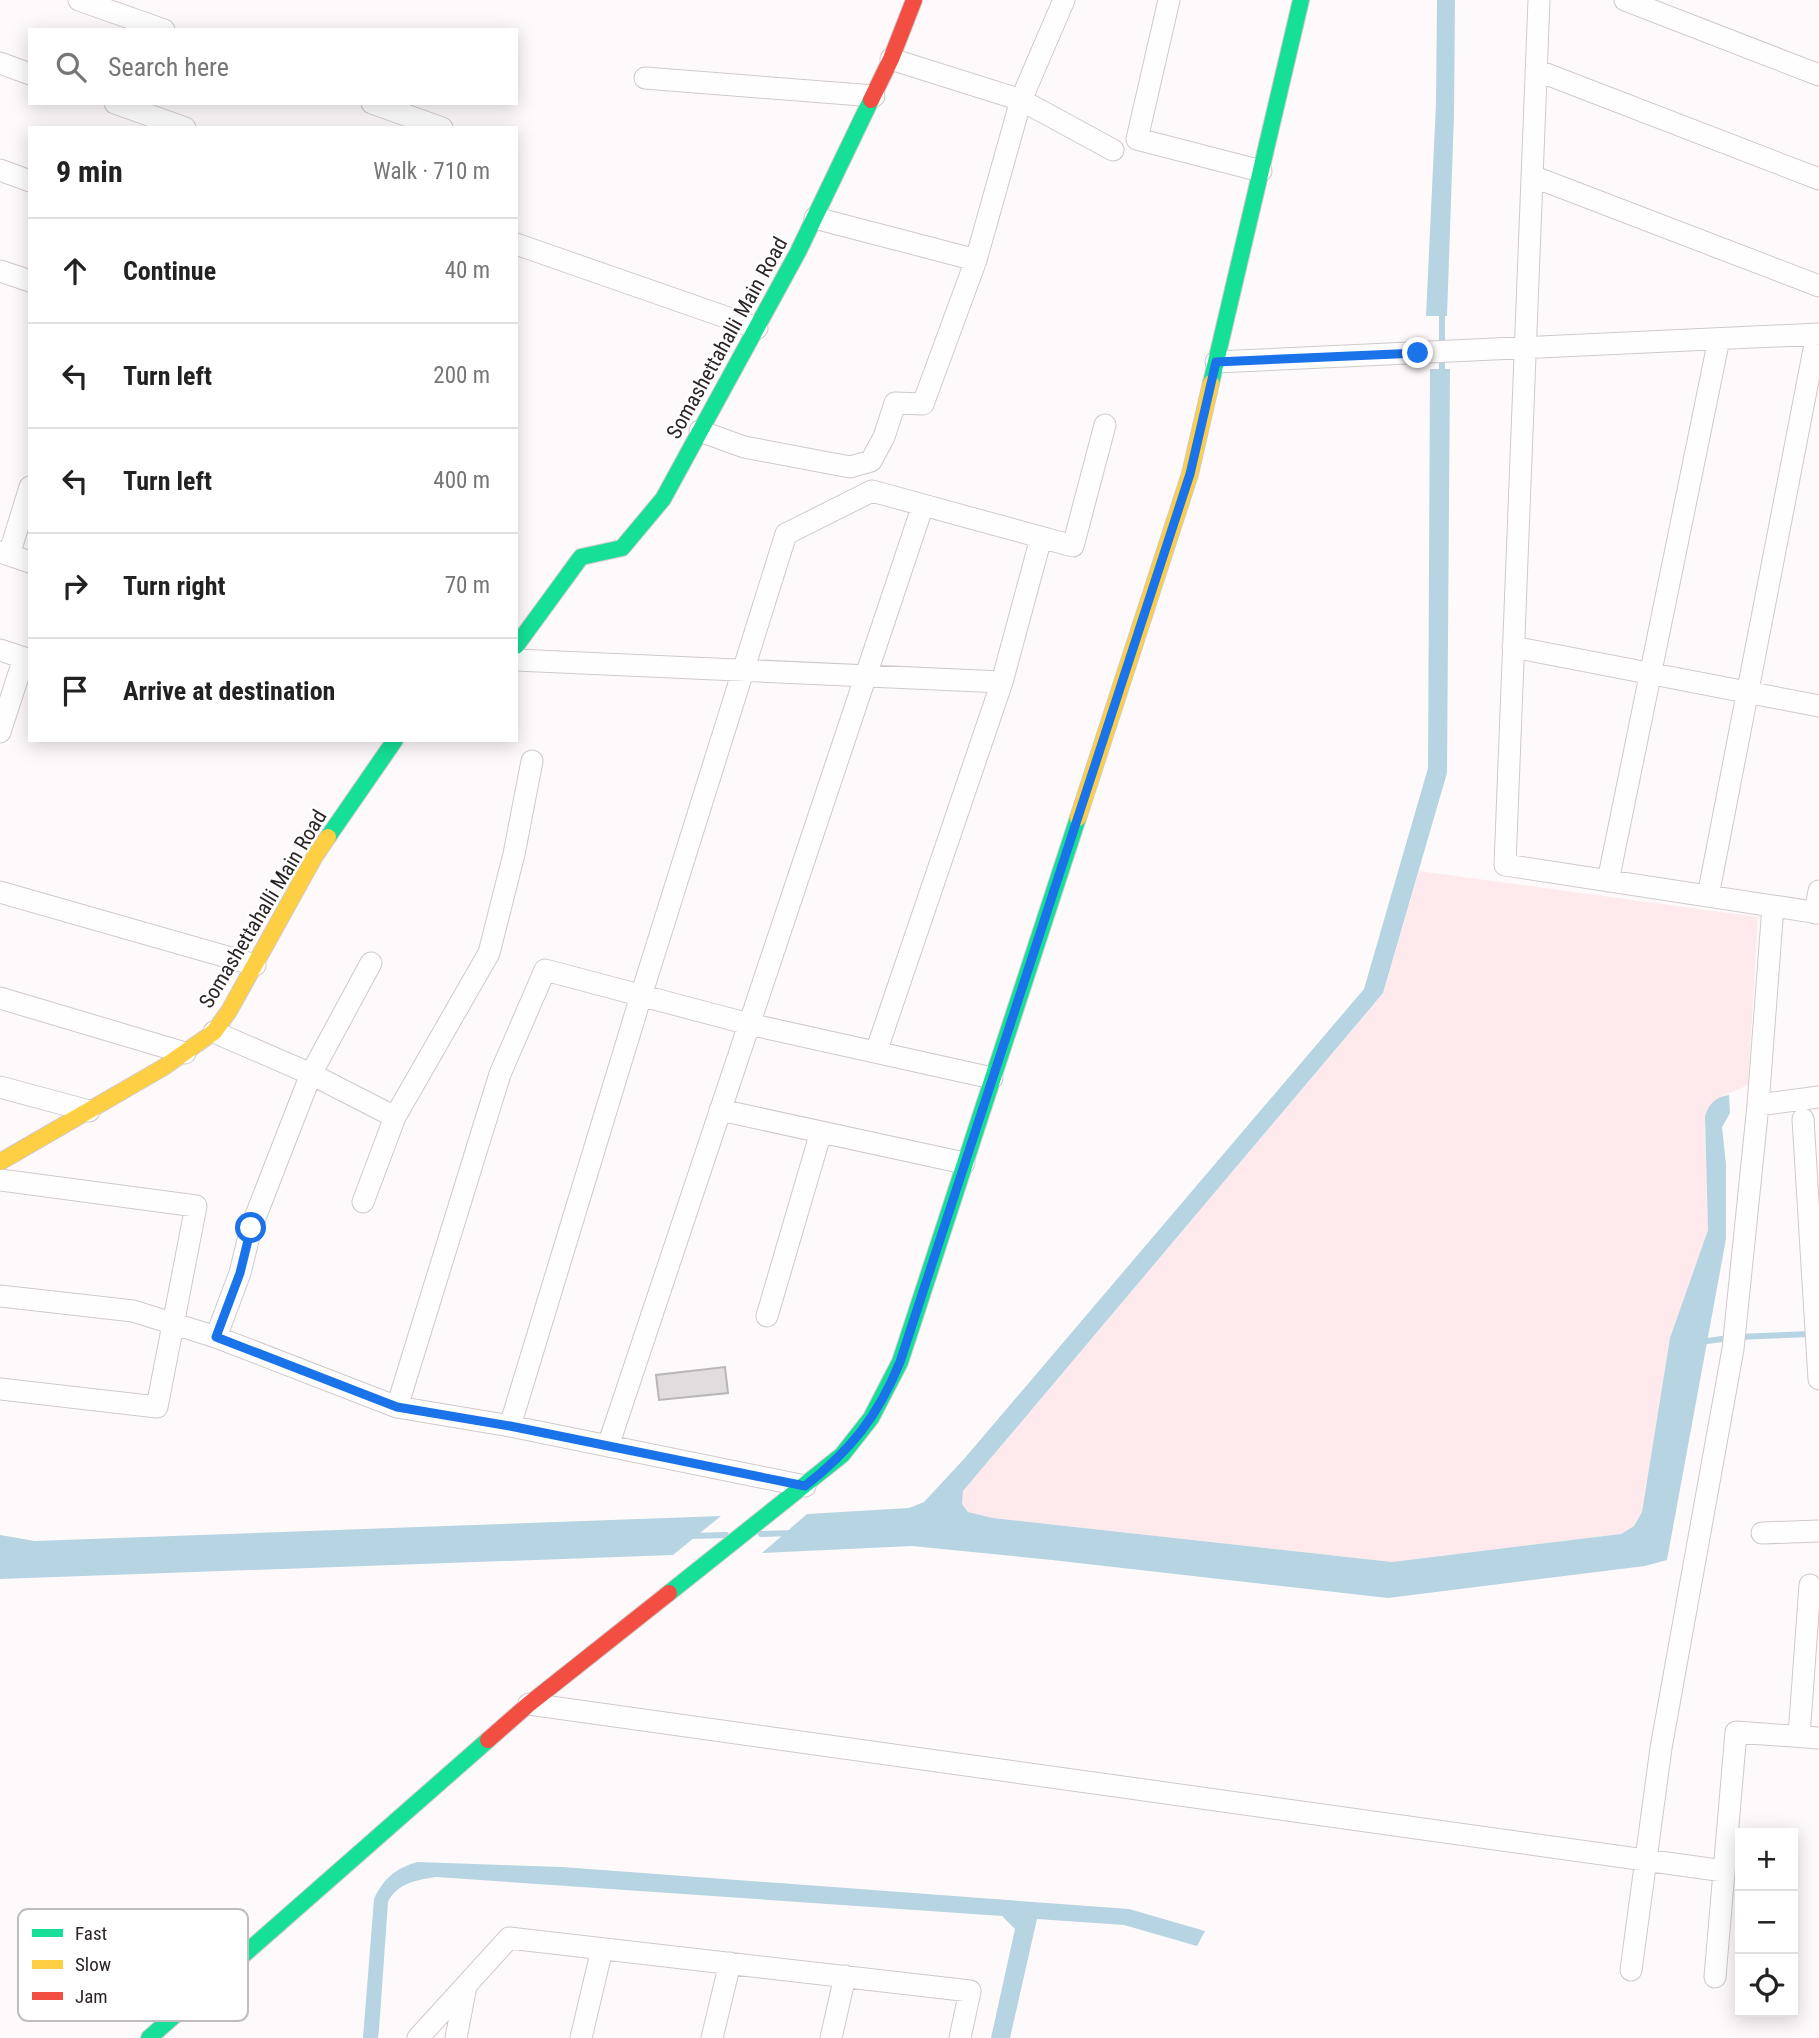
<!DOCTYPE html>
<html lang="en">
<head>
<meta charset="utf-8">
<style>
  :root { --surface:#fff; --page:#f6f6f6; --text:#222; --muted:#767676; --line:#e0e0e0 }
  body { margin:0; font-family:"Roboto Condensed",sans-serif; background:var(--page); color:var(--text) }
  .controls { position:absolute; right:21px; bottom:21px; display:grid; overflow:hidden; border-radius:0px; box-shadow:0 4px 18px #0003 }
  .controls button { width:63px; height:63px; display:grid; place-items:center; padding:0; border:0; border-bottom:2px solid var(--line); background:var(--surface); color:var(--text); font:35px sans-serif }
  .stop { position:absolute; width:21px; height:21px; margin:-16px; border:5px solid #1a73e8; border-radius:50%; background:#fff }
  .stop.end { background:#1a73e8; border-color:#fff; box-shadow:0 2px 7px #0008 }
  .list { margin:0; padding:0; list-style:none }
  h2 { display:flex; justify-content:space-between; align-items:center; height:91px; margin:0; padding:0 28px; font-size:30px }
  h2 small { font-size:23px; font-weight:400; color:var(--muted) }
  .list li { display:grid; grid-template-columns:46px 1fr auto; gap:21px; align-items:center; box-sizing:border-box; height:105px; padding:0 28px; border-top:2px solid var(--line) }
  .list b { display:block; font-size:26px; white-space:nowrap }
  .list em { font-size:23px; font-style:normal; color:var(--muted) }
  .icon { flex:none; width:38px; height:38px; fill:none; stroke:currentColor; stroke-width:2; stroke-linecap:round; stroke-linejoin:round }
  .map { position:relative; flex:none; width:1819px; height:2038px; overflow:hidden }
  .search { position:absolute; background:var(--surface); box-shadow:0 4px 18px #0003; left:28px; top:28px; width:490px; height:77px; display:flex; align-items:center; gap:18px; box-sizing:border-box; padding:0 24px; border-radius:0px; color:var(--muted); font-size:26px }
  .panel { position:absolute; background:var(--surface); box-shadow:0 4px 18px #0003; left:28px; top:126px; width:490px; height:616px; border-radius:0px }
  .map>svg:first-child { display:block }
</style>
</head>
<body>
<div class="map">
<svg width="1819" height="2038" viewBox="0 0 1819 2038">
  <rect width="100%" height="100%" fill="#fefafb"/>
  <path fill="#feeaed" d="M1419 871 1758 917 1748 1085 1723 1096 1705 1124 1708 1230 1670 1338 1642 1512 1634 1526 1621 1534 1392 1562 993 1518 968 1512 962 1504 963 1491 1383 993Z"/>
  <path fill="#b7d4e2" d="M1437 0H1455L1454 115 1447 316H1426L1436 104Z
    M1430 369H1450L1447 773 1383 993 963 1491 962 1504 968 1512 993 1518 1392 1562 1621 1534 1634 1526 1642 1512 1670 1338 1708 1230 1705 1116C1709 1103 1716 1097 1729 1095L1730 1113 1722 1127 1726 1164V1239L1667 1560 1645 1566 1388 1598 1052 1560 912 1546 762 1553 807 1514 909 1508 924 1502 964 1459 1364 989 1428 768Z
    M721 1516 673 1555 0 1579V1535L35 1541Z
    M417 1862 562 1867 1129 1909 1205 1931 1197 1946 1124 1925 1037 1919 1010 2038H991L1015 1929 1002 1916 436 1877C417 1880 397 1883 388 1902L379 2030 378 2038H363L374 1899C383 1879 396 1868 417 1862Z"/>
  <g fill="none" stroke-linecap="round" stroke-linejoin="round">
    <path stroke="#b7d4e2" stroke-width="6" d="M1442 376V310
      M1700 1342 1737 1337 1811 1334
      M761 1534 792 1533
      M691 1536 726 1535"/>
  </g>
  <path fill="#e3dcde" stroke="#bbb5b6" stroke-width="2" d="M725 1367 728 1393 659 1400 656 1375Z"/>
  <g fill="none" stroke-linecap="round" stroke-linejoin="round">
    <g stroke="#d0c9cb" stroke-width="23">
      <path id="street" d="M79 0 164 30
        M1169 0 1137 139 1261 171
        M1539 0 1505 865 1819 913
        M1625 0 1819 75
        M891 59 1021 100 1113 150
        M0 63 30 74
        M1536 70 1819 179
        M645 78 874 96
        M115 103 185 128
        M372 103 442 128
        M0 170 30 181
        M1532 176 1819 286
        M815 218 976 260
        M516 244 757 328
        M0 271 30 281
        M1216 362 1819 334
        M700 431 744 447 850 467 871 461 884 437 895 403 923 404 976 260 1021 100 1064 0
        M0 552 30 562
        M9 555 30 487
        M1513 647 1819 706
        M0 650 24 658 0 732
        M516 660 1002 682
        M1608 881 1719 339
        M0 892 255 965
        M1708 896 1817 334
        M1815 913 1819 891
        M0 998 185 1053
        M214 1032 311 1074 395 1117
        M876 1052 1002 682 1041 538
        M0 1087 89 1111
        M1758 1105 1819 1097
        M720 1110 964 1163
        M1803 1119 1819 1379
        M0 1180 196 1206 157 1407 0 1389
        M363 1202 395 1117 489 953 514 854 532 761
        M0 1296 133 1311 216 1337 397 1407 510 1426 805 1486
        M767 1316 821 1132
        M216 1337 240 1273 251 1228 311 1074 371 963
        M397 1407 500 1074 545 970 749 1024 992 1078
        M510 1426 641 996 786 534 872 491 1073 546 1105 425
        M608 1446 923 505
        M1762 1533 1819 1531
        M529 1704 1724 1871
        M1799 1736 1810 1585
        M1631 1970 1661 1748 1733 1349 1758 1105 1773 906
        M1715 1977 1736 1732 1819 1738
        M418 2038 509 1938 970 1991 960 2038
        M456 2038 466 1986
        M581 2038 602 1949
        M712 2038 730 1963
        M831 2038 845 1976"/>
    </g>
    <g stroke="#d0c9cb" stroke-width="18">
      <path id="fast" d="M1211 383 1301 0
        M516 646 581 557 622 548 663 499 798 252 871 100
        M328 837 395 740
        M669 1593 842 1455 871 1418 900 1362 1078 818
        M149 2038 488 1740"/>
    </g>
    <g stroke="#d0c9cb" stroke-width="18">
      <path id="slow" d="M1078 818 1190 474 1211 383
        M0 1162 164 1067 214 1032 229 1011 315 856 328 837"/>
    </g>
    <g stroke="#d0c9cb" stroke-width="18">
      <path id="jam" d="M871 100 891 59 914 0
        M488 1740 529 1704 669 1593"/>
    </g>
    <use href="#street" stroke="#fffefe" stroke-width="21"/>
    <use href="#fast" stroke="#16e098" stroke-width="16"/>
    <use href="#slow" stroke="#ffcf43" stroke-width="16"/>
    <use href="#jam" stroke="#f24e42" stroke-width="16"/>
  </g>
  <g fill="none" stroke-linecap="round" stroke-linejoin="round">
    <path stroke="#1a73e8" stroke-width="9" d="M251 1228 240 1273 216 1337 397 1407 510 1426 805 1486C851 1450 878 1416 900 1362L1190 474 1216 362 1418 353"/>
  </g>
  <g text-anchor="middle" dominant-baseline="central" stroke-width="5" stroke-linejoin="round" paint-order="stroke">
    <g font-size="21" fill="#2e2426" stroke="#fff">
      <text transform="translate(727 338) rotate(-61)">Somashettahalli Main Road</text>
      <text transform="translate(263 909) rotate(-59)">Somashettahalli Main Road</text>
    </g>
  </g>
  <rect x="18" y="1909" width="230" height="112" rx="10" fill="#fff" stroke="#c0bdbe" stroke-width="2"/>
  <rect x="32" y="1929" width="31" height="8" fill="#16e098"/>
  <rect x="32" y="1960" width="31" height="9" fill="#ffcf43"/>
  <rect x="32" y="1992" width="31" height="8" fill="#f24e42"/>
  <g font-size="19" fill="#2e2426">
    <text x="75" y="1940">Fast</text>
    <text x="75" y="1971">Slow</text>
    <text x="75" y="2003">Jam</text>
  </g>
</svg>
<div class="controls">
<button>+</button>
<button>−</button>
<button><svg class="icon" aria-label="locate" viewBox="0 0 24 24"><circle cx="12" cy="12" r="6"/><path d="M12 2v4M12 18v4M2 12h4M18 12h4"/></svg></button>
</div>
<div class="stop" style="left:251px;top:1228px"></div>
<div class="stop end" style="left:1418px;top:353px"></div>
<div class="search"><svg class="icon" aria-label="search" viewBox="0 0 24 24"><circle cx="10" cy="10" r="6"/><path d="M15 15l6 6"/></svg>Search here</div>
<section class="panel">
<h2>9 min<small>Walk · 710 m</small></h2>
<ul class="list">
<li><svg class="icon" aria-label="ahead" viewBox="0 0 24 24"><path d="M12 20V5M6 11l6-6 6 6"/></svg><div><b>Continue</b></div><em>40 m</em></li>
<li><svg class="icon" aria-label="left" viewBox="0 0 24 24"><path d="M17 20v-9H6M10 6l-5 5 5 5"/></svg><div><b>Turn left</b></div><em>200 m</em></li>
<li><svg class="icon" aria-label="left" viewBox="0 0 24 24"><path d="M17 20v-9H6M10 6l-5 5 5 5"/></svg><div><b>Turn left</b></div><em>400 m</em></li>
<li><svg class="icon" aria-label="right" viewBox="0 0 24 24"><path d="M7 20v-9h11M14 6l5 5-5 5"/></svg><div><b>Turn right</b></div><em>70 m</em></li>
<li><svg class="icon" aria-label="arrive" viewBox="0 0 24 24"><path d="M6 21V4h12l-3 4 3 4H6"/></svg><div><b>Arrive at destination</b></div></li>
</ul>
</section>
</div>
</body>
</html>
